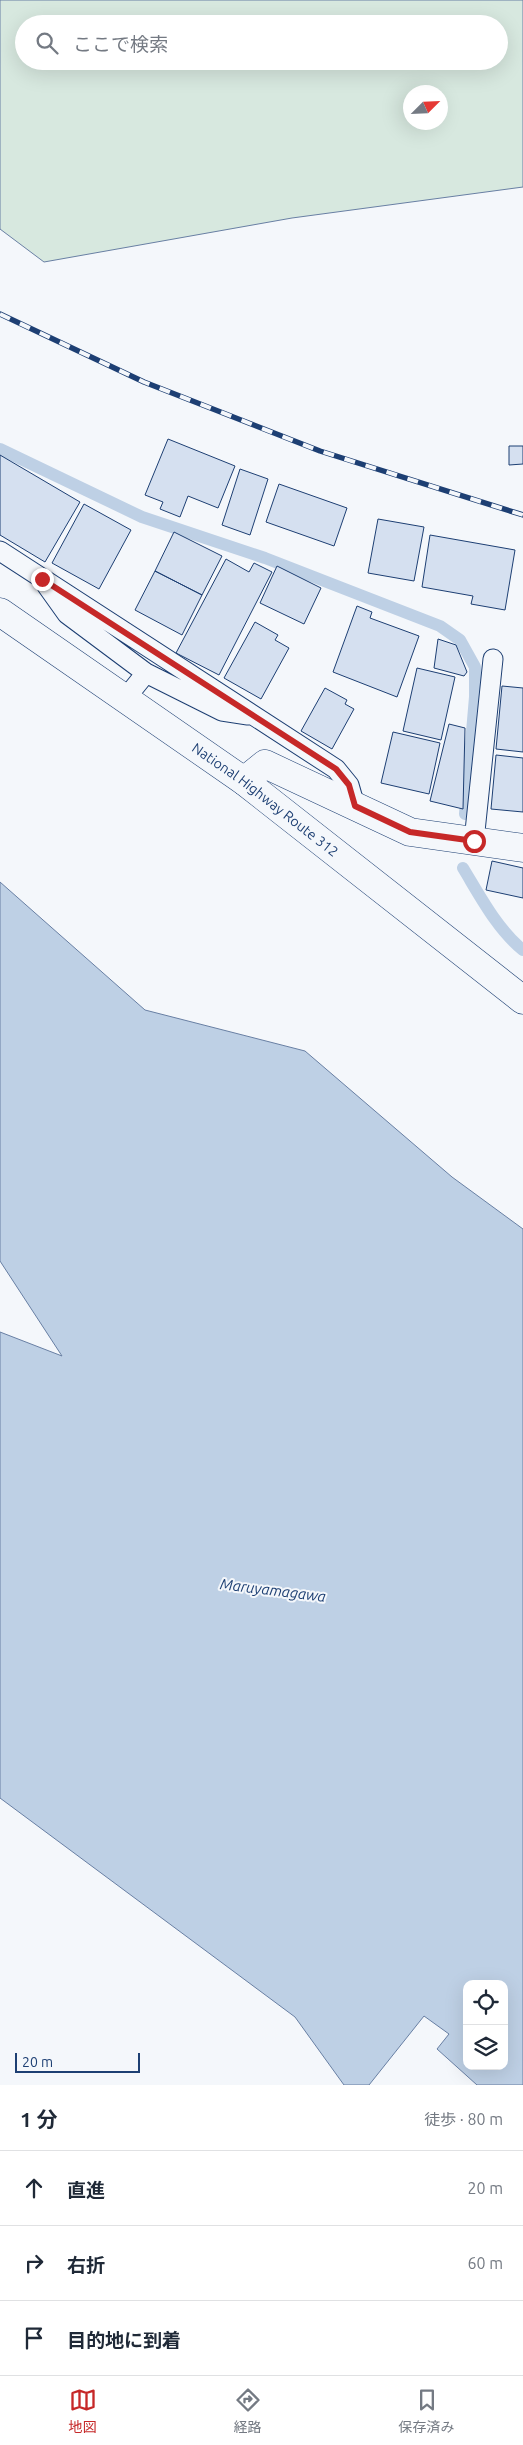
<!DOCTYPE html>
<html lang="ja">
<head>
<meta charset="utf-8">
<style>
  :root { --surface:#fff; --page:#f6f6f7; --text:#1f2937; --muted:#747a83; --line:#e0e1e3; --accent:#c62828 }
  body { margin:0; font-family:Ubuntu,"Noto Sans JP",sans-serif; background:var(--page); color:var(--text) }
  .controls { position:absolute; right:15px; bottom:15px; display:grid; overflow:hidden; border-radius:10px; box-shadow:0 5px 20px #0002 }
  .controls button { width:45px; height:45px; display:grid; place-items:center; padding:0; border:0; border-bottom:1px solid var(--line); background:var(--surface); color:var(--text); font:25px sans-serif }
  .compass { position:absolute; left:403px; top:85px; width:45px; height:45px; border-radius:50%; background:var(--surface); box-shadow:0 5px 20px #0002; rotate:66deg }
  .scale { position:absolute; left:15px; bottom:12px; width:125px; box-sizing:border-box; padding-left:5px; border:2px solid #1d3f73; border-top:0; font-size:14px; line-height:18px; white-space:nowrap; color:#1d3f73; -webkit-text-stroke:4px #f4f7fb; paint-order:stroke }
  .stop { position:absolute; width:15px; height:15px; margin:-11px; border:4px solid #c62828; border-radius:50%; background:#fff }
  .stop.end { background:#c62828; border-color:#fff; box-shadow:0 1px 5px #0008 }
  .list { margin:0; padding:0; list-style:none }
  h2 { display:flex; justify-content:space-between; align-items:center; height:65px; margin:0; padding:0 20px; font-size:21px }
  h2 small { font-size:16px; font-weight:400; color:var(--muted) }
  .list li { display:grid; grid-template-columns:32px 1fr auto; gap:15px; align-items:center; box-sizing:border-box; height:75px; padding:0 20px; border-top:1px solid var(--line) }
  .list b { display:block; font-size:19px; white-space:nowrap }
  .list em { font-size:16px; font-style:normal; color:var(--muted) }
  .icon { flex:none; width:28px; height:28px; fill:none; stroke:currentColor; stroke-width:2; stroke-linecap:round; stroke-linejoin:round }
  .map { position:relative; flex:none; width:523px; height:2085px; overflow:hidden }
  .search { position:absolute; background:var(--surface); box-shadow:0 5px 20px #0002; left:15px; right:15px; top:15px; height:55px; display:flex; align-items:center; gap:12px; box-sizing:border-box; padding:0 18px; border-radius:28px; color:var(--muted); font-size:19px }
  .sheet { height:290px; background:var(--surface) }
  nav { display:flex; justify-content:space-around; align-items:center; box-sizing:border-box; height:70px; border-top:1px solid var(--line); background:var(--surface); font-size:14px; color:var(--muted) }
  nav a { display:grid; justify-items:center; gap:2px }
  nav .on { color:var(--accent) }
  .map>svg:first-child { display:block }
</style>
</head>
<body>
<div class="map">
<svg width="523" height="2085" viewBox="0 0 523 2085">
  <rect width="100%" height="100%" fill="#f4f7fb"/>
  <path fill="#d7e8df" stroke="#687fa3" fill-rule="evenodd" d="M0 0H523V187L292 218 44 262 0 229ZM24 24H499V61H24ZM410 92H440V122H410Z"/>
  <path fill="#bed0e5" stroke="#687fa3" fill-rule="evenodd" d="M0 882 145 1010 305 1051 452 1177 523 1229V2085H477L437 2049 449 2034 424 2016 369 2085H344L295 2017 0 1798V1332L62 1356 0 1261ZM467 1984H504V2066H467Z"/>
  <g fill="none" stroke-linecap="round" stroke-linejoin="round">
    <path stroke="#bed0e5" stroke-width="12" d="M0 449 142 517 265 558 440 626 460 640 475 667V697L465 814
      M463 868C480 896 497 929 523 950"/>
  </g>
  <path fill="#d5e0f0" stroke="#1d3f73" d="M168 439 235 466 218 508 188 496 180 517 160 509 163 502 145 495Z
    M509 446H523V464L509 465Z
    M0 455 80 502 45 562 0 535Z
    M240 469 268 479 250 535 222 525Z
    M279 484 347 508 334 546 266 522Z
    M84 504 131 530 99 589 52 563Z
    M378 519 424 527 414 581 368 573Z
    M174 532 222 556 202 595 155 571Z
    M430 535 515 550 505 610 471 604 473 596 422 587Z
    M226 559 249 572 254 563 272 572 219 675 176 653Z
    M277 566 321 588 304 624 260 603Z
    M155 571 202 595 182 635 135 610Z
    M357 606 372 612 370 618 419 636 397 697 333 672Z
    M255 622 278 635 275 640 289 648 261 699 224 678Z
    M438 639 456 645 467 672 464 676 434 668Z
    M417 668 455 677 441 740 403 731Z
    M502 686 523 688V752L496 749Z
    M325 688 347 700 345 704 354 709 332 749 301 731Z
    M449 724 465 728 463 809 430 801Z
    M393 732 440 743 429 794 381 783Z
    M496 755 523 758V812L491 809Z
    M492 861 523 868V898L486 890Z"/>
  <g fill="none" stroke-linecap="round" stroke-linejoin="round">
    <g stroke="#1d3f73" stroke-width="21">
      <path id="lane" d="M0 551 336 769 349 785 355 806
        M47 586 67 614 146 673 125 699
        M146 673 222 711 248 715
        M474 841 493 659"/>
    </g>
    <g stroke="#1d3f73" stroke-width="29">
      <path id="street" d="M244 781 265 764 410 832 523 848"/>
    </g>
    <g stroke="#1d3f73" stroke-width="29">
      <g id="highway">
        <path id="s1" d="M0 612 244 781 523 1000"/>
      </g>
    </g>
    <use href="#lane" stroke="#f4f7fb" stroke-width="19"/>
    <use href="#street" stroke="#f4f7fb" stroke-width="28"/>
    <use href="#highway" stroke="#f4f7fb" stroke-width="28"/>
    <g stroke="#1d3f73" stroke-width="5.5">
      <path id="rail" d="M0 314 144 382 320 451 523 515"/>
    </g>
    <use href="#rail" stroke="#f4f7fb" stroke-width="4" stroke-dasharray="11" stroke-linecap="butt"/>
  </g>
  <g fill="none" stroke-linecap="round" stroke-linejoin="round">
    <path stroke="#c62828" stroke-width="6" d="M42 579 336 769 349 785 355 806 410 832 474 841"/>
  </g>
  <g text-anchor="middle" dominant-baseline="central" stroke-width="4" stroke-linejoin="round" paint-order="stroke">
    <g font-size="14" fill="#1d3f73" stroke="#f4f7fb">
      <text stroke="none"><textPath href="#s1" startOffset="325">National Highway Route 312</textPath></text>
    </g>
    <g font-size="15" font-style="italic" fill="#1d3f73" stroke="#f4f7fb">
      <text transform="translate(273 1590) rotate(7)">Maruyamagawa</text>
    </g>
  </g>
</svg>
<div class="controls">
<button><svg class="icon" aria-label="locate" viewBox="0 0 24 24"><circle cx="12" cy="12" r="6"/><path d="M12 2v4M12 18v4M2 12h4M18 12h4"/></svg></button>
<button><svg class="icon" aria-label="layers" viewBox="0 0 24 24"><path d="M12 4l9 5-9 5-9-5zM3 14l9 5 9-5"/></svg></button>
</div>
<svg class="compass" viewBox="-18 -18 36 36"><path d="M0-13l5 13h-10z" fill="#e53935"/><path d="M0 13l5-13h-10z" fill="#747a83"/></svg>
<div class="scale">20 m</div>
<div class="stop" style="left:474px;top:841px"></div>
<div class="stop end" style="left:42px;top:579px"></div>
<div class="search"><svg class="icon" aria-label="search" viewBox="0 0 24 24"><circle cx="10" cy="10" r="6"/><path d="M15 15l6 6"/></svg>ここで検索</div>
</div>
<section class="sheet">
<h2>1 分<small>徒歩 · 80 m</small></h2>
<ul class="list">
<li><svg class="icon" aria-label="ahead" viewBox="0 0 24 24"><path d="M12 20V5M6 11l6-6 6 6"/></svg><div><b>直進</b></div><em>20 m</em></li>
<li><svg class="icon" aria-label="right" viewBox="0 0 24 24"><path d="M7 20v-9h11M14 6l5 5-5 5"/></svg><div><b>右折</b></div><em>60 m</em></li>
<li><svg class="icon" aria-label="arrive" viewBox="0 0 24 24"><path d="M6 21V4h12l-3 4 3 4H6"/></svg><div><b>目的地に到着</b></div></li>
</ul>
</section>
<nav>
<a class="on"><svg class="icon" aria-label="map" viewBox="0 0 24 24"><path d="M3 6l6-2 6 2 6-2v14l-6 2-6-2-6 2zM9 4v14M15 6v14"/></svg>地図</a>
<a><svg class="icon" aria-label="directions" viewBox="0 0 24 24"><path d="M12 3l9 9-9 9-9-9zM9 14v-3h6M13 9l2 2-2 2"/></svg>経路</a>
<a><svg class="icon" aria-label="saved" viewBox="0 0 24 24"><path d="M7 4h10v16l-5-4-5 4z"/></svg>保存済み</a>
</nav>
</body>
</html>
